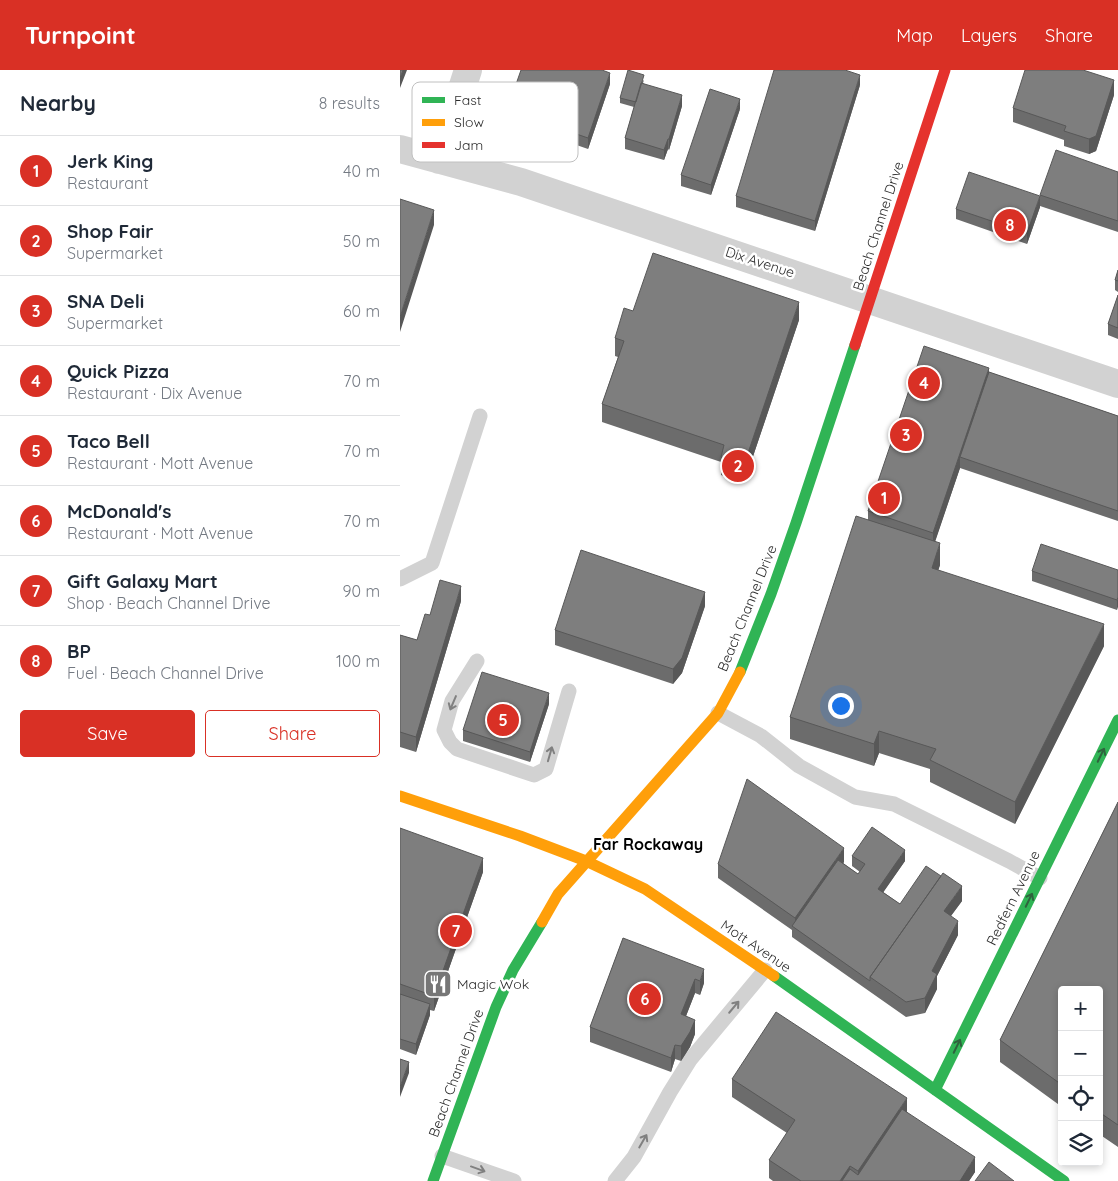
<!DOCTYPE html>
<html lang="en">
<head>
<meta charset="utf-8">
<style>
  :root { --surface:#fff; --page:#f2f2f3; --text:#1f2937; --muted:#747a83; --line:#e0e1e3; --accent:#d93025 }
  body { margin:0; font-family:Quicksand,sans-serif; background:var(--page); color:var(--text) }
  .controls { position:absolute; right:15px; bottom:15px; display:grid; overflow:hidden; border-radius:5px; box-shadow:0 2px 8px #0003 }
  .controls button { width:45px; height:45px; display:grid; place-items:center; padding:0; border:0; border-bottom:1px solid var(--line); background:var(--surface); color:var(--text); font:25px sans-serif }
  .you { position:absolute; left:440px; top:635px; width:18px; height:18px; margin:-12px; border:4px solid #fff; border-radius:50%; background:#1a73e8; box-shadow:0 0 0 8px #1a73e833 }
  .badge { display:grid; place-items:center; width:32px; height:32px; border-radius:50%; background:var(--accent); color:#fff; font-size:16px; font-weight:700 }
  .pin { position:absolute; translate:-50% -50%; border:2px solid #fff; box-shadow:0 1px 5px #0006 }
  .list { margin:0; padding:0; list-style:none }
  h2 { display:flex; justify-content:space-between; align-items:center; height:65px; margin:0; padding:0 20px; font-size:21px }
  h2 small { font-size:16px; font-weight:400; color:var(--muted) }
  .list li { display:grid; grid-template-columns:32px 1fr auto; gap:15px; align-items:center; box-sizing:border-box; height:70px; padding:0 20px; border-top:1px solid var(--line) }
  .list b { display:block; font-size:19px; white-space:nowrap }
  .list p { margin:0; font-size:16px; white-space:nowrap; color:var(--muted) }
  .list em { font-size:16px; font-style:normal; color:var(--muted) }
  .actions { display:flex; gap:10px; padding:15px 20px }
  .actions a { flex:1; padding:11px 0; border:1px solid var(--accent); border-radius:5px; text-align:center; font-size:18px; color:var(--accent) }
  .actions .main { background:var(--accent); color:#fff }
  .icon { flex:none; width:28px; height:28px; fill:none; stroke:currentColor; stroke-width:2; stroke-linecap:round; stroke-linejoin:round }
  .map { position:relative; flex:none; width:718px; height:1111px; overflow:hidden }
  header { display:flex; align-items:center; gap:30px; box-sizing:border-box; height:70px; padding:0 25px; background:var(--accent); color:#fff }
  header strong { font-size:24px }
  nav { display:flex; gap:28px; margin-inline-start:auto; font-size:18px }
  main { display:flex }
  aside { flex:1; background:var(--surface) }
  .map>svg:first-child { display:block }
</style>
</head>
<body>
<header>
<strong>Turnpoint</strong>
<nav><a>Map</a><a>Layers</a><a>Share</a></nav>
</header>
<main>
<aside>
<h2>Nearby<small>8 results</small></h2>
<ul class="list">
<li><span class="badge">1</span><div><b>Jerk King</b><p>Restaurant</p></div><em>40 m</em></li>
<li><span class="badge">2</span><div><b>Shop Fair</b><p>Supermarket</p></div><em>50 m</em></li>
<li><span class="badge">3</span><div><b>SNA Deli</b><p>Supermarket</p></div><em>60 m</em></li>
<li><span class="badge">4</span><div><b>Quick Pizza</b><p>Restaurant · Dix Avenue</p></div><em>70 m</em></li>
<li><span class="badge">5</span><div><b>Taco Bell</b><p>Restaurant · Mott Avenue</p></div><em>70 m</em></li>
<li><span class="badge">6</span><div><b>McDonald's</b><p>Restaurant · Mott Avenue</p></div><em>70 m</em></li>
<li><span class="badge">7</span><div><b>Gift Galaxy Mart</b><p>Shop · Beach Channel Drive</p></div><em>90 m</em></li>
<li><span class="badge">8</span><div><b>BP</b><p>Fuel · Beach Channel Drive</p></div><em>100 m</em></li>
</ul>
<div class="actions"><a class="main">Save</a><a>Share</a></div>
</aside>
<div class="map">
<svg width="718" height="1111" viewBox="0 0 718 1111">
  <rect width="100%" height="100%" fill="#fff"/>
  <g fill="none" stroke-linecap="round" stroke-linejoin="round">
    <path stroke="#d2d2d2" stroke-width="15" d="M0 509 32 493 80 346
      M77 591 52 631 44 660 50 672 57 679 134 705 146 699 169 621
      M318 643 361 666 399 696 455 727 494 734 609 791 640 808
      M42 1086 114 1111
      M215 1111 234 1087 270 1022 290 990 365 900"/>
    <path stroke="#d2d2d2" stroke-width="28" d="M0 79 121 112 718 314
      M39 90 68 0"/>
    <path stroke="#30b455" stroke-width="11" d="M340 602 371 524 396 453 455 275
      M374 906 664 1111
      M535 1020 718 650
      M33 1111 96 937 113 900 142 852"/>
    <path stroke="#ff9f0a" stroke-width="11" d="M0 726 120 766 186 791 245 819 374 906
      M142 852 158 824 318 643 340 602"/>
    <path stroke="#e5322d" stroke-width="11" d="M455 275 545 0"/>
  </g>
  <path fill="#6c6c6c" d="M244 10 243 13 282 36 269 80 268 79 264 90 225 79V68L234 37 220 33V28Z
    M210 14 188 79 107 51V40Z
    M460 15 415 161 336 137V126Z
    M714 25 696 81 689 84 664 76V70L613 52V38Z
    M340 39 311 125 281 116V105Z
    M718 102V162L640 136V125Z
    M640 137 627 174 556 149V139Z
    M718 200V222L715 220V210Z
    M718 225V269L708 265V254Z
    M233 241 399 250 344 413 321 405V392L202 352V334L218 287 215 286V268Z
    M589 302 718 346V451L560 398 535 471 540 495 538 500 704 576 615 754 530 712V699L479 683 474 696 390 669V647L468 450V441Z
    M718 500 717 540 632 511V501Z
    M61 531 16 682 0 677V565L17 570 30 545Z
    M305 536 282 603 273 614 155 575V560Z
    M149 634 130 692 63 671V660Z
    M718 732V1077L699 1064V920H662V1037L600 992V970Z
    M0 758 83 802 34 941 30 940V945L16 985 0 979Z
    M452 786 505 791 483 822 500 834 562 831 551 846 558 865 537 906V919L525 943 506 947 392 867V860L318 808V794L444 792 443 793 458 804 460 802 452 796Z
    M223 868 304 913 300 925 295 923 286 946 295 964 290 977 281 991 275 989 271 1002 190 972V957Z
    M332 1009 507 1042 575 1102 569 1111H373L369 1108V1090L387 1063 332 1027Z"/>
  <path fill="#585858" d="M3 0H7L0 18V8Z
    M210 3V14L188 79V68Z
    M460 5V15L415 161V151Z
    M714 10V25L696 81 689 84V69Z
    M282 25V36L269 80V69Z
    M340 29V39L311 125V115Z
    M268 69V79L264 90V80Z
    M640 126V137L627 174V163Z
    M34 140V155L0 262V247Z
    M399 232V250L344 413V395Z
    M589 298V313L560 387V398L533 478V463Z
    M540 473V495L532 520V498Z
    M61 516V531L16 682V667Z
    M305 522V536L282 603 273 614V599Z
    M718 527V537L717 540V530Z
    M704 554V576L615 754V732Z
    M149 623V634L130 692V682Z
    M479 661V683L474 696V674Z
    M444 778V792L397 860 395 858V848Z
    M505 780V791L478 830V819Z
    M83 788V802L34 941V926Z
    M562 816V831L544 855V841Z
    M558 851V865L537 906V919L525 943V928L532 901Z
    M304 899V913L300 925V911Z
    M295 909V923L281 959V944Z
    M30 934V945L16 985V974Z
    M295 950V964L290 977 281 991V976Z
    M275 975V989L271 1002V988Z
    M9 992V1003L0 1027V1017Z
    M507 1028V1046L458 1111V1101Z
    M575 1087V1102L569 1111H560Z
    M450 1096V1111H440Z"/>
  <path fill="#7e7e7e" stroke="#585858" d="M0 0H3L0 8Z
    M121 0H202L210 3 188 68 107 40Z
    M228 0 244 5 236 32 220 28Z
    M374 0H445L460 5 415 151 336 126Z
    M625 0H683L714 10 696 66 689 69 664 61 666 56 613 38Z
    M241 13 282 25 269 69H268L264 80 225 68Z
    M310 19 340 29 311 115 281 105Z
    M656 80 718 102V151L640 125Z
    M569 102 640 126 627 163 556 139Z
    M0 129 34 140 0 247Z
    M253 183 399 232 344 395 321 387 324 375 202 334 224 271 215 268 224 238 233 241Z
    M718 200V211L715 210Z
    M718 225V258L708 254Z
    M524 276 589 298 533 463 468 441Z
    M589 302 718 346V441L560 387Z
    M456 446 540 473 532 498 704 554 615 732 530 690 536 679 479 661 474 674 390 647Z
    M641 474 718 500V527L717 530 632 501Z
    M181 480 305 522 282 588 273 599 155 560Z
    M40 510 61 516 16 667 0 662V565L17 570 25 544 30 545Z
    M82 602 149 623 130 682 63 660Z
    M347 709 444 778 395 848 318 794Z
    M718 732V1055L699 1042V920H662V1015L600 970Z
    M472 757 505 780 478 819 500 834 526 796 541 806 470 907V911L392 856 438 790 458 804 465 794 452 786Z
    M0 758 83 788 34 926 0 914Z
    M543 803 562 816 544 841 558 851 532 901 537 904 525 928 506 932 470 907Z
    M223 868 304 899 300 911 295 909 281 944 295 950 290 962 281 976 275 975 271 988 190 957Z
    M0 924 30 934 16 974 0 969Z
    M376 942 507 1028 458 1101 450 1096 440 1111H401L369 1090 395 1050 332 1009Z
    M0 989 9 992 0 1017Z
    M502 1039 575 1087 560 1111H442L450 1099 458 1105Z
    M589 1092 614 1111H575Z"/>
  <defs><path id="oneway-shaft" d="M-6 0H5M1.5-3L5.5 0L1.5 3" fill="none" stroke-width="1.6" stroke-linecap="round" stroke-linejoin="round" transform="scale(1.25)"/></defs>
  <g stroke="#808080">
    <use href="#oneway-shaft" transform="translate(53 633) rotate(113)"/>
    <use href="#oneway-shaft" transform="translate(150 684) rotate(-74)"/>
    <use href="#oneway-shaft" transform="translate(334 937) rotate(-50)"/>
    <use href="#oneway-shaft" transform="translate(243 1071) rotate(-60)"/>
    <use href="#oneway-shaft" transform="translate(78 1099) rotate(20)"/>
  </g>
  <g stroke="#2e633d">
    <use href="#oneway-shaft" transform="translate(701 685) rotate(-64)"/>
    <use href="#oneway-shaft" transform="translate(629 830) rotate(-64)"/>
    <use href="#oneway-shaft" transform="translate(557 976) rotate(-64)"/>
  </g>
  <defs>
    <g id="restaurant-square" transform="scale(1.4375)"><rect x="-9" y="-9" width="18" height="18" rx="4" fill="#767676" stroke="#fff"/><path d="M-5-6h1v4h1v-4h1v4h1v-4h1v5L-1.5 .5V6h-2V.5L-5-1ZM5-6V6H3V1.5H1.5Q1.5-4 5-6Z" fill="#fff"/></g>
  </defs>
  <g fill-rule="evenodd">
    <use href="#restaurant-square" x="38" y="914"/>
  </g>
  <g text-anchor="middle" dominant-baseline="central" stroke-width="5" stroke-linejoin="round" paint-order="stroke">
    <g font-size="14" fill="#2d2d2d" stroke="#fff">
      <text transform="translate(478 156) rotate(-72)">Beach Channel Drive</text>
      <text transform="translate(360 192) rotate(18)">Dix Avenue</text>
      <text transform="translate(347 538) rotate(-68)">Beach Channel Drive</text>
      <text transform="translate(613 828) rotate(-64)">Redfern Avenue</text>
      <text transform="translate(356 876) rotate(34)">Mott Avenue</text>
      <text transform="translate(56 1003) rotate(-70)">Beach Channel Drive</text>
    </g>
    <g font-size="14" fill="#2d2d2d" stroke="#fff" text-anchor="start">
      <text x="57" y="914">Magic Wok</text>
    </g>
    <g font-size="16" font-weight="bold" fill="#000" stroke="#fff">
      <text x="248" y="774">Far Rockaway</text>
    </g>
  </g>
  <rect x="12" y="12" width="166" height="80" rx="8" fill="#fff" stroke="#c0c0c0" stroke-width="1"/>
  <rect x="22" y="27" width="23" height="6" fill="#30b455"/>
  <rect x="22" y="49" width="23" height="7" fill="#ff9f0a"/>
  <rect x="22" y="72" width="23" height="6" fill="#e5322d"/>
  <g font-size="14" fill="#2d2d2d">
    <text x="54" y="35">Fast</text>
    <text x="54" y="57">Slow</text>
    <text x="54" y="80">Jam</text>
  </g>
</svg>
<div class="controls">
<button>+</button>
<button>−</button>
<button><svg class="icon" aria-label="locate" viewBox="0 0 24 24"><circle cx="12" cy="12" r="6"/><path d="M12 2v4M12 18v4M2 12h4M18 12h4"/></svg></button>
<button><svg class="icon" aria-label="layers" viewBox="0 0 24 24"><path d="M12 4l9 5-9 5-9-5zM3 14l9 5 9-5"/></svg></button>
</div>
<div class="you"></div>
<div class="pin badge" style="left:484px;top:428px">1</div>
<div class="pin badge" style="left:338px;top:396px">2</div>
<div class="pin badge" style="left:506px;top:365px">3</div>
<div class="pin badge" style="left:524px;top:313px">4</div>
<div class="pin badge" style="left:103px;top:650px">5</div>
<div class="pin badge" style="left:245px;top:929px">6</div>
<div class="pin badge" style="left:56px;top:861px">7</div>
<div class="pin badge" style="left:610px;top:155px">8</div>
</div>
</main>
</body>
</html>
